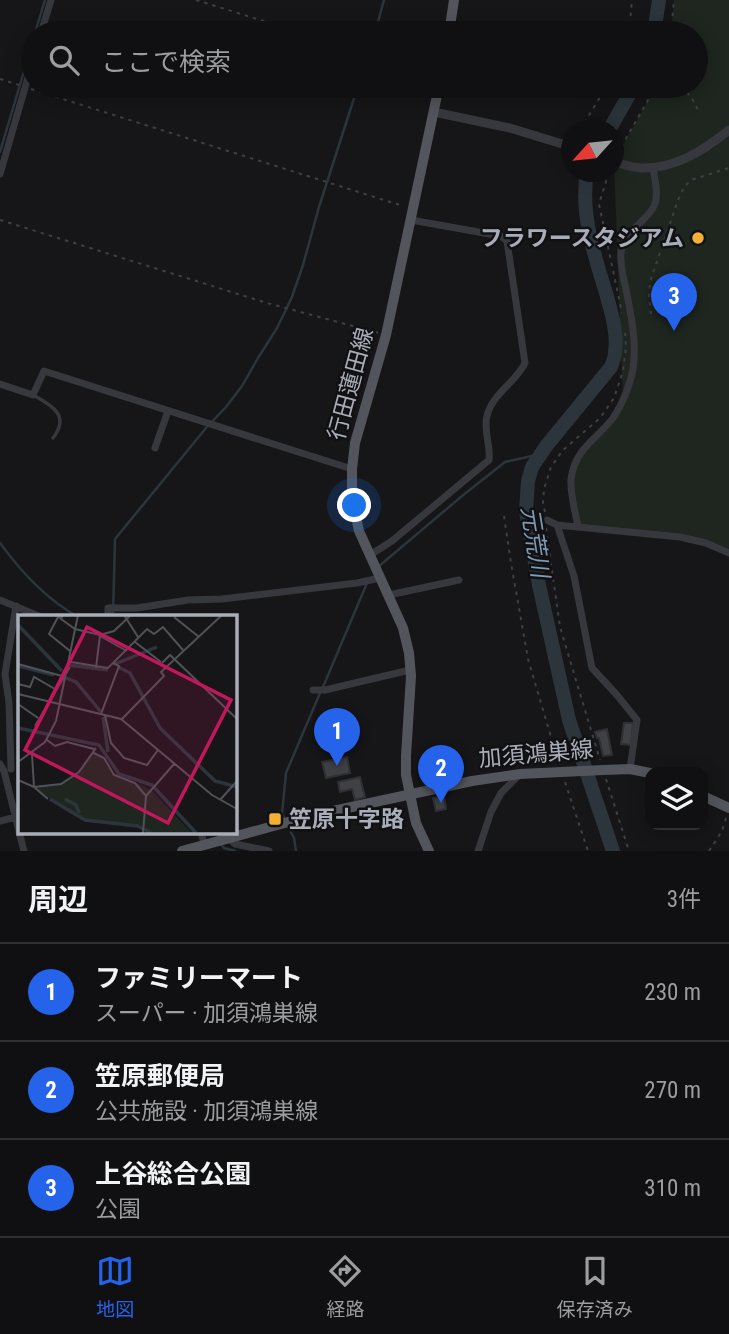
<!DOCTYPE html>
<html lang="ja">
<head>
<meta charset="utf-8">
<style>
  :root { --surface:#101012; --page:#1e1e20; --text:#f1f3f6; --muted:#9c9d9f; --line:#303032; --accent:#2563eb }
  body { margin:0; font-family:"Roboto Condensed","Noto Sans JP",sans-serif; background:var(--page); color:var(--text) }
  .controls { position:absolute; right:21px; bottom:21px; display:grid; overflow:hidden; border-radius:14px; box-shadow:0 4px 18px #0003 }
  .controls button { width:63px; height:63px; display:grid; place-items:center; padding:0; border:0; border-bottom:2px solid var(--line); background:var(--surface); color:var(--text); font:35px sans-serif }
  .compass { position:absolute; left:561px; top:119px; width:63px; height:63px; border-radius:50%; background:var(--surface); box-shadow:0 4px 18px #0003; rotate:243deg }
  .you { position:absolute; left:355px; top:506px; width:24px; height:24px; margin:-18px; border:5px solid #fff; border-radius:50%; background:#1a73e8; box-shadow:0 0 0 10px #1a73e833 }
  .badge { display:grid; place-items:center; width:46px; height:46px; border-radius:50%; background:var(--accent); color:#fff; font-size:23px; font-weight:700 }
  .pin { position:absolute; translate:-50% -58px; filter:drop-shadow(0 2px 4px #0008) }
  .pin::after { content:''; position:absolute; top:37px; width:24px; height:21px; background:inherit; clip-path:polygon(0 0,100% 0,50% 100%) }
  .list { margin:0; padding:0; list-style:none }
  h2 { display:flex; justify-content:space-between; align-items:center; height:91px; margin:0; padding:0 28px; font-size:30px }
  h2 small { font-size:23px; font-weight:400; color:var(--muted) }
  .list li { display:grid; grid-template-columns:46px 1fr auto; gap:21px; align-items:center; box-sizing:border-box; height:98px; padding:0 28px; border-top:2px solid var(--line) }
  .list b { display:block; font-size:26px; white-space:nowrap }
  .list p { margin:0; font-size:23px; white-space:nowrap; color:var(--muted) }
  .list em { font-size:23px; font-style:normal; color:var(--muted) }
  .icon { flex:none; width:38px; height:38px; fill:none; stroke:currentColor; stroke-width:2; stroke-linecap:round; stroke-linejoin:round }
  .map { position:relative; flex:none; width:729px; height:851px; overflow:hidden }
  .search { position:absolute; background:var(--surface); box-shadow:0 4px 18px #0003; left:21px; right:21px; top:21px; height:77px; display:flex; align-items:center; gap:18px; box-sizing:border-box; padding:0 24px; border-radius:38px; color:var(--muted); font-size:26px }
  .sheet { height:385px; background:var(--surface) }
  nav { display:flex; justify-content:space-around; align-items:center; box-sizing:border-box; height:98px; border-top:2px solid var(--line); background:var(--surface); font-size:19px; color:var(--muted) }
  nav a { display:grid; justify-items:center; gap:4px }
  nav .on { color:var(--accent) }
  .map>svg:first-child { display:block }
</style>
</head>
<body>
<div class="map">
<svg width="729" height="851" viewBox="0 0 729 851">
  <rect width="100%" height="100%" fill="#161618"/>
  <path fill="#1e261f" d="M674 0H729V553L680 537 578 526 571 478 577 459 623 400 614 161 656 86H696V33H671Z"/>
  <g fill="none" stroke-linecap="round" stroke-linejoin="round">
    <path stroke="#2c353c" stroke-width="2.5" d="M35 33 45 0
      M375 33 384 0
      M0 152 33 41
      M0 543C21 572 46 599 78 617
      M378 567 462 496 505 462 541 454
      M113 617 115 539 206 428 226 407 242 386 258 358 277 328 292 297 303 265 319 207 358 86
      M323 687 367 583
      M285 819 282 814 286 773 320 693
      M287 825 294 838 296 851
      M220 843 224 848 235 851"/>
    <path stroke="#2c353c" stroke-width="14" d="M654 33 659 0
      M609 130 634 86
      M587 172C580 213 594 254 606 293 611 311 618 333 615 352 615 357 613 362 611 367L547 445 532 467 528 481 526 511 539 585 569 720 613 851"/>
  </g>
  <path fill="#404145" stroke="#303034" stroke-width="2" d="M624 723H633L631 745 621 744Z
    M607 729 612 755 603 756 599 738H597L595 732Z
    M347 757 350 773 326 778 322 762Z
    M360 777 365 797 355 800 352 789 340 792 338 782Z
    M444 796 446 809 436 811 433 798Z"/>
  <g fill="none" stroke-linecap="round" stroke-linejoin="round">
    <path stroke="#3d3f44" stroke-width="2" stroke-dasharray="3.5 5" stroke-linecap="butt" d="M196 0 302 33
      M629 33 632 0
      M671 33 674 0
      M0 79 19 85
      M681 86 692 98 700 114
      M31 89 403 206
      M580 130 607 86
      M617 154 656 86
      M609 172 599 204 622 313
      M0 220 267 303 379 333
      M651 314 649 297 650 282 678 200 684 187 691 180 729 168
      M545 512 543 503 544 489 551 467 563 450 600 418 614 398 623 371 626 347 625 329
      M504 516 511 563 528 659 559 764
      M546 528 560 627 600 760
      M606 779 629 851
      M565 782 588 851
      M709 851 722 831 726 818"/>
    <path stroke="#37383d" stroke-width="3.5" d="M35 396C53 406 70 416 53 438"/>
    <path stroke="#37383d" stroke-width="7" d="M41 33 51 0
      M0 174 33 60
      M0 384 33 395 44 371 352 469
      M155 448 168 411
      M547 520 557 525 680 537 706 543 729 553
      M557 525 574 576 592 668 617 695 637 720 630 769
      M578 526C575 511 570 494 571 479 575 448 597 439 613 418 622 405 630 385 633 369 637 342 631 315 626 289 623 277 620 263 621 252 625 228 654 218 656 199 658 190 654 177 653 167
      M370 555 392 541 489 460C491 446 483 430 487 416 492 394 516 382 525 363L507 241 501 236 411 220
      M389 595 459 580
      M0 600 41 617
      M108 617V608H137L188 600 222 599 357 583 380 578
      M313 690H325L410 670
      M0 764 4 771 19 831
      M11 769 9 703 5 674 16 606
      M0 821 16 817
      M19 832 24 851
      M201 832 204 844
      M228 837 235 844 269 851
      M478 851 491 812 501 793 520 774"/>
    <path stroke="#37383d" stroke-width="9" d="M434 112 510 128 572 147
      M614 162C622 164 631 167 640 168 675 169 703 151 729 130"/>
    <path stroke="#53555c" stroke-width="10" d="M449 33 454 0
      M703 796 729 808
      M182 851 310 816 472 781 520 774 603 770 630 769 650 773
      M429 851 416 823 406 775V756L411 676 409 653 403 628 359 531 352 497V469L355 443 386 335 439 86"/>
  </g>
  <g fill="#f2b134" stroke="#111113" stroke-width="2.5">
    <circle cx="698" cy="238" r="7"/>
    <rect x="268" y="812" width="14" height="14" rx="3.5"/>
  </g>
  <g text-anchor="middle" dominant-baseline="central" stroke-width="5" stroke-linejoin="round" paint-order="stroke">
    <g font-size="23" font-weight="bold" fill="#a8adb8" stroke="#111113" text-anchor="end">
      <text x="684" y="238">フラワースタジアム</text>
      <text x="289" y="819" text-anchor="start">笠原十字路</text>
    </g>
    <g font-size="23" fill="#a8adb8" stroke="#111113">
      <text transform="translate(351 384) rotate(-75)">行田蓮田線</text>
      <text transform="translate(536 754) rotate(-5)">加須鴻巣線</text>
    </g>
    <g font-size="24" font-style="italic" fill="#7f9bb3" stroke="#111113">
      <text transform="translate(535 542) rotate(81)">元荒川</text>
    </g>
  </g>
  <g transform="translate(18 615)">
    <rect width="219" height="219" fill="#161618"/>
    <path d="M74 137 83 140 92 156 133 175 174 218H134L120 211 68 207 13 171H36L57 160Z" fill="#1e261f"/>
    <path fill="none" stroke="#2c353c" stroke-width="3.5" d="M0 10 44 56M97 49 139 32M51 50 90 55M1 51 36 60M100 52 112 58 142 113 197 166 219 172M48 63 58 67 83 97M85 102 90 137M0 113 81 130 101 159 134 170 178 218M32 184 67 205 120 211 133 218M47 184 58 190 61 198"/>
    <path fill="none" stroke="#505258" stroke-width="2" d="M45 0 43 4 57 14 82 20 96 16 113 0M106 0 120 22M156 2 181 22M43 3 40 2 31 19 52 36M82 21 109 36M117 27 143 47M53 47 90 53 129 14 136 19 145 12 165 35M144 48 152 40 219 104M0 49 44 61M78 53 82 20M0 69 12 72 16 62 37 74M0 79 103 104 194 180 219 194M0 89 20 103M83 99 101 51 95 48M87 100 93 128 106 143 129 150 140 135M104 104 146 61 143 57 204 0M17 111 52 52M29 125 37 131 49 127 76 134M74 137 86 143 96 160 117 168 128 181M14 139 16 172 30 184M0 147 27 127 38 106 60 0M0 165 16 172 43 169 61 157 78 133M202 185 219 166M125 218 128 181 156 149"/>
    <path fill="#c2185b" fill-opacity="0.15" stroke="#c2185b" stroke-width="3.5" d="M69 12 213 85 150 208 7 135Z"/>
    <rect width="219" height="219" fill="none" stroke="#a8adb8" stroke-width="3.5"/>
  </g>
</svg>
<div class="controls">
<button><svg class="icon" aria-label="layers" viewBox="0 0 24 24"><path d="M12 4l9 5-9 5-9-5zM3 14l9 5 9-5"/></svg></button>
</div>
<svg class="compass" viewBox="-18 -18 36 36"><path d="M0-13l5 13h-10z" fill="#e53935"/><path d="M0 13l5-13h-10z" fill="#9c9d9f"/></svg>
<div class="you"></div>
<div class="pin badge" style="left:337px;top:766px">1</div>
<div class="pin badge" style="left:441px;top:803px">2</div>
<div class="pin badge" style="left:674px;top:331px">3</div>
<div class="search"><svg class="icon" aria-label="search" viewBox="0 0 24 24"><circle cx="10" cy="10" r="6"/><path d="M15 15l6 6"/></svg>ここで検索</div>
</div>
<section class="sheet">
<h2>周辺<small>3件</small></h2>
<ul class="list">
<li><span class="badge">1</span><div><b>ファミリーマート</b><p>スーパー · 加須鴻巣線</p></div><em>230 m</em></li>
<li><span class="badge">2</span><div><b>笠原郵便局</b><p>公共施設 · 加須鴻巣線</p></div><em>270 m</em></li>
<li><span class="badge">3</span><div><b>上谷総合公園</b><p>公園</p></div><em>310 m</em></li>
</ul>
</section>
<nav>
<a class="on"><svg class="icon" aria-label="map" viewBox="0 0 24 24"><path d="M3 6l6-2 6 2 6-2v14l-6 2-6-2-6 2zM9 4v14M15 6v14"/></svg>地図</a>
<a><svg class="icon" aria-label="directions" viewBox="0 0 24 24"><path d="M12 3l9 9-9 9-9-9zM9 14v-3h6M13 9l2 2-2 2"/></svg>経路</a>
<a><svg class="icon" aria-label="saved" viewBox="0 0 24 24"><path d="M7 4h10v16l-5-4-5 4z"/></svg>保存済み</a>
</nav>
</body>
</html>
